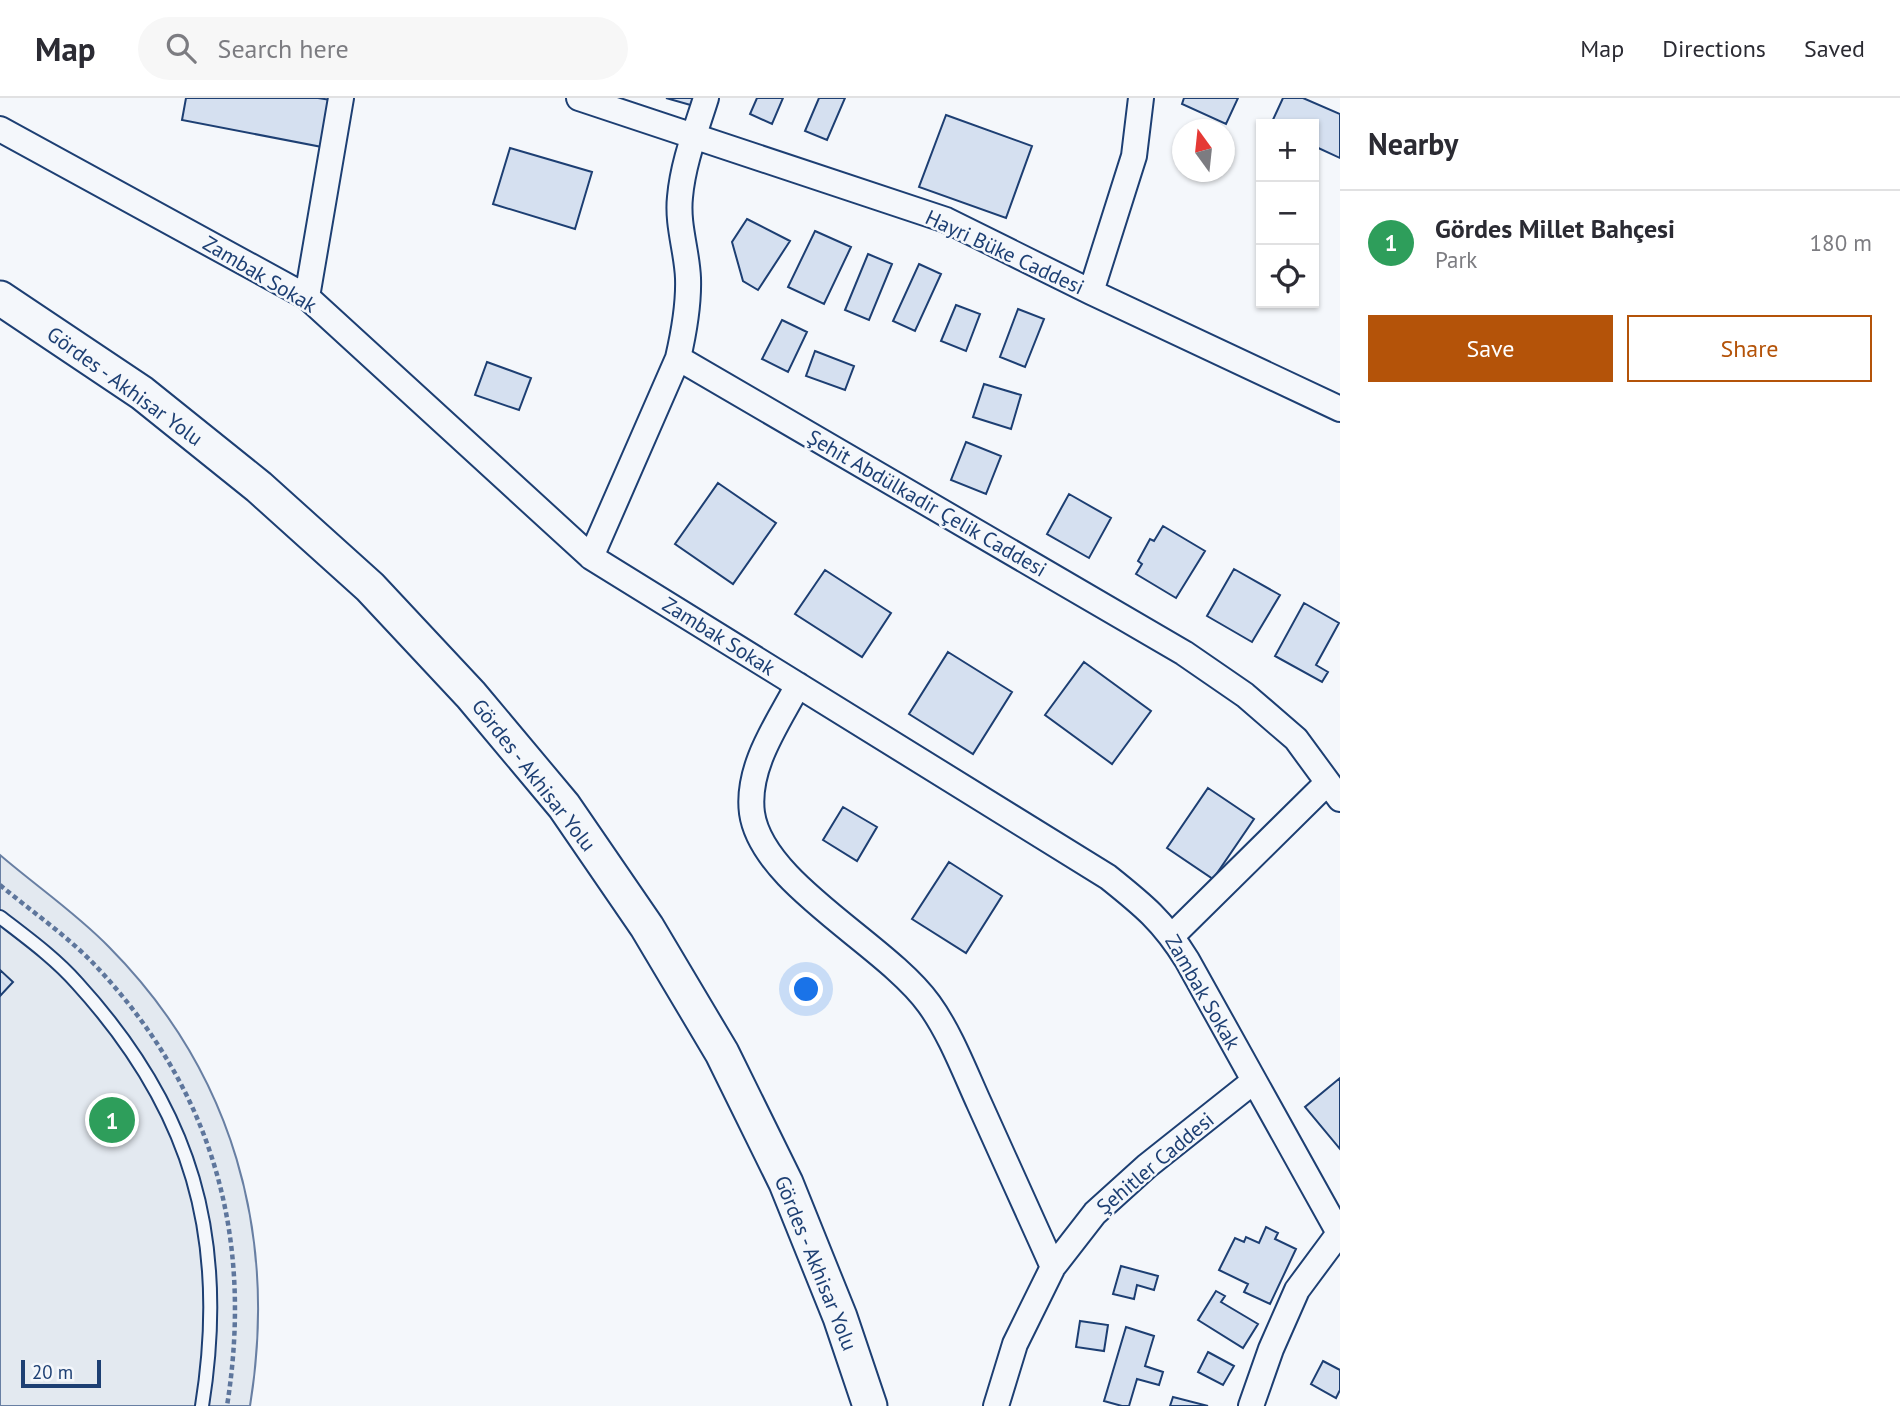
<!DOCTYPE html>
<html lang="en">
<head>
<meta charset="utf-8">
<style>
  :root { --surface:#fff; --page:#f7f7f7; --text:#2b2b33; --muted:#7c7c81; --line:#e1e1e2; --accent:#b45309 }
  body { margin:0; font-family:"PT Sans",sans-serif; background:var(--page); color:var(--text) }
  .controls { position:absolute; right:21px; top:21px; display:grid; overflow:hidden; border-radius:0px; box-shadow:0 2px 5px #0004 }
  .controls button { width:63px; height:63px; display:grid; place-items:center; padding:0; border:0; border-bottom:2px solid var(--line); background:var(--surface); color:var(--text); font:35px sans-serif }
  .compass { position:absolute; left:1172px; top:21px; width:63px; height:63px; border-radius:50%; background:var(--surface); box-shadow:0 2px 5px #0004; rotate:345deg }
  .scale { position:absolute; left:21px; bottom:18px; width:80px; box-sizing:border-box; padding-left:7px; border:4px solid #1d3f73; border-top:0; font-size:19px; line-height:24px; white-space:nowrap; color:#1d3f73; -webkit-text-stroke:5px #f4f7fb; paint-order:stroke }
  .you { position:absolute; left:807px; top:892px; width:24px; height:24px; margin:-18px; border:5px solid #fff; border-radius:50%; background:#1a73e8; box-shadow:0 0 0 10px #1a73e833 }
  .badge { display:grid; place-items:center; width:46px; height:46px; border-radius:50%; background:var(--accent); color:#fff; font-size:23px; font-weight:700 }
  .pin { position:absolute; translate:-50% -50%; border:4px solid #fff; box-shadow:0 2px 7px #0006 }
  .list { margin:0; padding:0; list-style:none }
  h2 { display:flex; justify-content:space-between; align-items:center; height:91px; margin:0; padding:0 28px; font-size:30px }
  h2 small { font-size:23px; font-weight:400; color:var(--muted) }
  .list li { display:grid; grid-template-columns:46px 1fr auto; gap:21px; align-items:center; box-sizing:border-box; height:105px; padding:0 28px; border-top:2px solid var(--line) }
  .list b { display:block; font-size:26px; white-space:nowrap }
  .list p { margin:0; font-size:23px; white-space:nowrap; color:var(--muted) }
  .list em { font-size:23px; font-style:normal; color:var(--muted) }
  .actions { display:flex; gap:14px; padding:21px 28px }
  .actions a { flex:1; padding:16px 0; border:2px solid var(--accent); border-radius:0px; text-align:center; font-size:24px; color:var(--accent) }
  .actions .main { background:var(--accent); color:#fff }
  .icon { flex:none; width:38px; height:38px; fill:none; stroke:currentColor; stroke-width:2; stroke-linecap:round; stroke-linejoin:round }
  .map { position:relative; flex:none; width:1340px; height:1308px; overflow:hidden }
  header { display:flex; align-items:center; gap:42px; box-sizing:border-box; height:98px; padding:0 35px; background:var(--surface); border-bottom:2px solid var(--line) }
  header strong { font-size:33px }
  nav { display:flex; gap:38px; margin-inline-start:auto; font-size:24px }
  .search { width:490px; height:63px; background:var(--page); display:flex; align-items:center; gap:18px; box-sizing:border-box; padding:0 24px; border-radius:38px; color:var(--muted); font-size:26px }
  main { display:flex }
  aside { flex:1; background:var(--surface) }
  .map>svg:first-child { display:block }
</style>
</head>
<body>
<header>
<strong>Map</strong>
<div class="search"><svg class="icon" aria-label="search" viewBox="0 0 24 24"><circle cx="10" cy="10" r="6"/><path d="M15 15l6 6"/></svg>Search here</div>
<nav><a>Map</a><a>Directions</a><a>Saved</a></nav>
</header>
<main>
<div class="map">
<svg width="1340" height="1308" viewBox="0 0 1340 1308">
  <rect width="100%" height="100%" fill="#f4f7fb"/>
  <path fill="#e3e9f0" stroke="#687fa3" stroke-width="2" d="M0 757C36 788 76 815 109 849 233 974 278 1136 250 1308H0Z"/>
  <path fill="#d5e0f0" stroke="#1d3f73" stroke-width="2" d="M186 0H318L331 2 322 49 182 22Z
    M666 0H696L694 8Z
    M757 0H783L772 26 750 16Z
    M819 0H845L827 42 805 33Z
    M1184 0H1238L1226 26 1182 6Z
    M1283 0H1303L1340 16V60L1314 48V26H1271Z
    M946 17 1032 48 1006 120 919 89Z
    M510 50 592 74 575 131 493 106Z
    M747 121 790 143 758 192 743 183 732 144Z
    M815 133 851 149 824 206 788 189Z
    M868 156 892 166 869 222 845 212Z
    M919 166 941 176 915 233 893 223Z
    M956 207 980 216 966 253 941 243Z
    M1018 211 1044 221 1025 269 1000 259Z
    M782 222 807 234 788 274 762 261Z
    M815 253 854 268 845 292 806 278Z
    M487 264 531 280 519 312 475 297Z
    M984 286 1021 297 1011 331 973 319Z
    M966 344 1001 358 986 396 951 382Z
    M718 385 776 425 733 486 675 446Z
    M1069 396 1111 420 1089 460 1047 436Z
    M1163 428 1205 453 1176 500 1136 476 1142 466 1138 463 1150 441 1154 443Z
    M1234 471 1280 497 1252 544 1207 518Z
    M825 472 891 515 862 559 795 516Z
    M1304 505 1339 525 1316 567 1328 574 1322 584 1275 558Z
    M948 554 1012 594 973 656 909 616Z
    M1084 564 1151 613 1112 666 1045 617Z
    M1208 690 1254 721 1213 781 1167 750Z
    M843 709 877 729 857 763 823 742Z
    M949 764 1002 798 966 855 912 821Z
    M0 872 13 884 0 898Z
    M1340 980V1051L1305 1009Z
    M1266 1129 1278 1135 1275 1141 1296 1151 1270 1206 1244 1194 1248 1186 1219 1172 1235 1140 1244 1144 1246 1139 1259 1145Z
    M1121 1168 1158 1178 1154 1192 1137 1187 1134 1201 1113 1196Z
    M1216 1193 1225 1198 1221 1204 1258 1226 1243 1250 1198 1222Z
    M1080 1223 1108 1227 1104 1253 1076 1249Z
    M1126 1229 1154 1238 1145 1268 1163 1274 1159 1287 1137 1281 1129 1308H1122L1104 1303Z
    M1208 1254 1234 1268 1223 1287 1198 1274Z
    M1323 1263 1340 1272V1292L1336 1300 1311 1286Z
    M1173 1299 1208 1308H1170Z"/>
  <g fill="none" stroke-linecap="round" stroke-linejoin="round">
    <g stroke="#1d3f73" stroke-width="16">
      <path id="service" d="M0 819C26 839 55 860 77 885 192 1011 229 1140 202 1308"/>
    </g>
    <g stroke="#1d3f73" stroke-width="28">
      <path id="minor" d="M579 0 946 122 1091 194 1340 311
        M706 0C696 32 683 65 680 99 677 127 687 153 688 180 689 208 684 234 678 260L1184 555 1245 597 1296 641 1340 701
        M0 31 307 199 591 459 1108 779C1143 807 1163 823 1187 862L1339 1135
        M1091 194 1134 58 1141 0
        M307 199 341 0
        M591 459 678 260
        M798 587C778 625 746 669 752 715 762 786 886 846 929 906 950 935 964 972 979 1005 1004 1060 1028 1114 1053 1169
        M1172 838 1327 685
        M996 1308 1015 1246 1053 1169 1095 1115 1147 1068 1254 983
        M1251 1308 1271 1251 1297 1192 1340 1134"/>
    </g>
    <g stroke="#1d3f73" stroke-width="37">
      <path id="secondary" d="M0 200 142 295 259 389 370 489 471 597 564 708 647 829 722 955 786 1085 840 1219 870 1308"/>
    </g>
    <path stroke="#5e769c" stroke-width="4.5" stroke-dasharray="5 3.5" stroke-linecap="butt" d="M0 787C31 813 66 837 94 866 213 992 254 1138 227 1308"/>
    <use href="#service" stroke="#f4f7fb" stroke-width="12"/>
    <use href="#minor" stroke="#f4f7fb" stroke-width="24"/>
    <use href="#secondary" stroke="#f4f7fb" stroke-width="33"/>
  </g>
  <g text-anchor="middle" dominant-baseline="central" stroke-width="5" stroke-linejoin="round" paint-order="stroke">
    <g font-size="21" fill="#1d3f73" stroke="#f4f7fb">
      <text transform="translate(1005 154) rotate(25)">Hayri Büke Caddesi</text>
      <text transform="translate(260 176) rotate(31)">Zambak Sokak</text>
      <text transform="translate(125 288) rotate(36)">Gördes - Akhisar Yolu</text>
      <text transform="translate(927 405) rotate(30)">Şehit Abdülkadir Çelik Caddesi</text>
      <text transform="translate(719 538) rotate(32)">Zambak Sokak</text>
      <text transform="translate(534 677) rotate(52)">Gördes - Akhisar Yolu</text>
      <text transform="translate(1203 894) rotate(60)">Zambak Sokak</text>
      <text transform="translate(1155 1065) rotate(-40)">Şehitler Caddesi</text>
      <text transform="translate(816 1165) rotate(68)">Gördes - Akhisar Yolu</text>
    </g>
  </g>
</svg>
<div class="controls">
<button>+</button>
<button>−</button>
<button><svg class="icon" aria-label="locate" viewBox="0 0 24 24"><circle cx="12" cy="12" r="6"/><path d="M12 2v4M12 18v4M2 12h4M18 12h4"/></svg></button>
</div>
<svg class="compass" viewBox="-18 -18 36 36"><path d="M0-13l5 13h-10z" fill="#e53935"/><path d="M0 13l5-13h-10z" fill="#7c7c81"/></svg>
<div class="scale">20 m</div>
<div class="you"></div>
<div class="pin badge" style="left:112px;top:1022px;background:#2e9e5b">1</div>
</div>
<aside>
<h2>Nearby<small></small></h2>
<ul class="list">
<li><span class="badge" style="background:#2e9e5b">1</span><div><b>Gördes Millet Bahçesi</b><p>Park</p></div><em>180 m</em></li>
</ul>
<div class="actions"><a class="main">Save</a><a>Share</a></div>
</aside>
</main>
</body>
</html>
